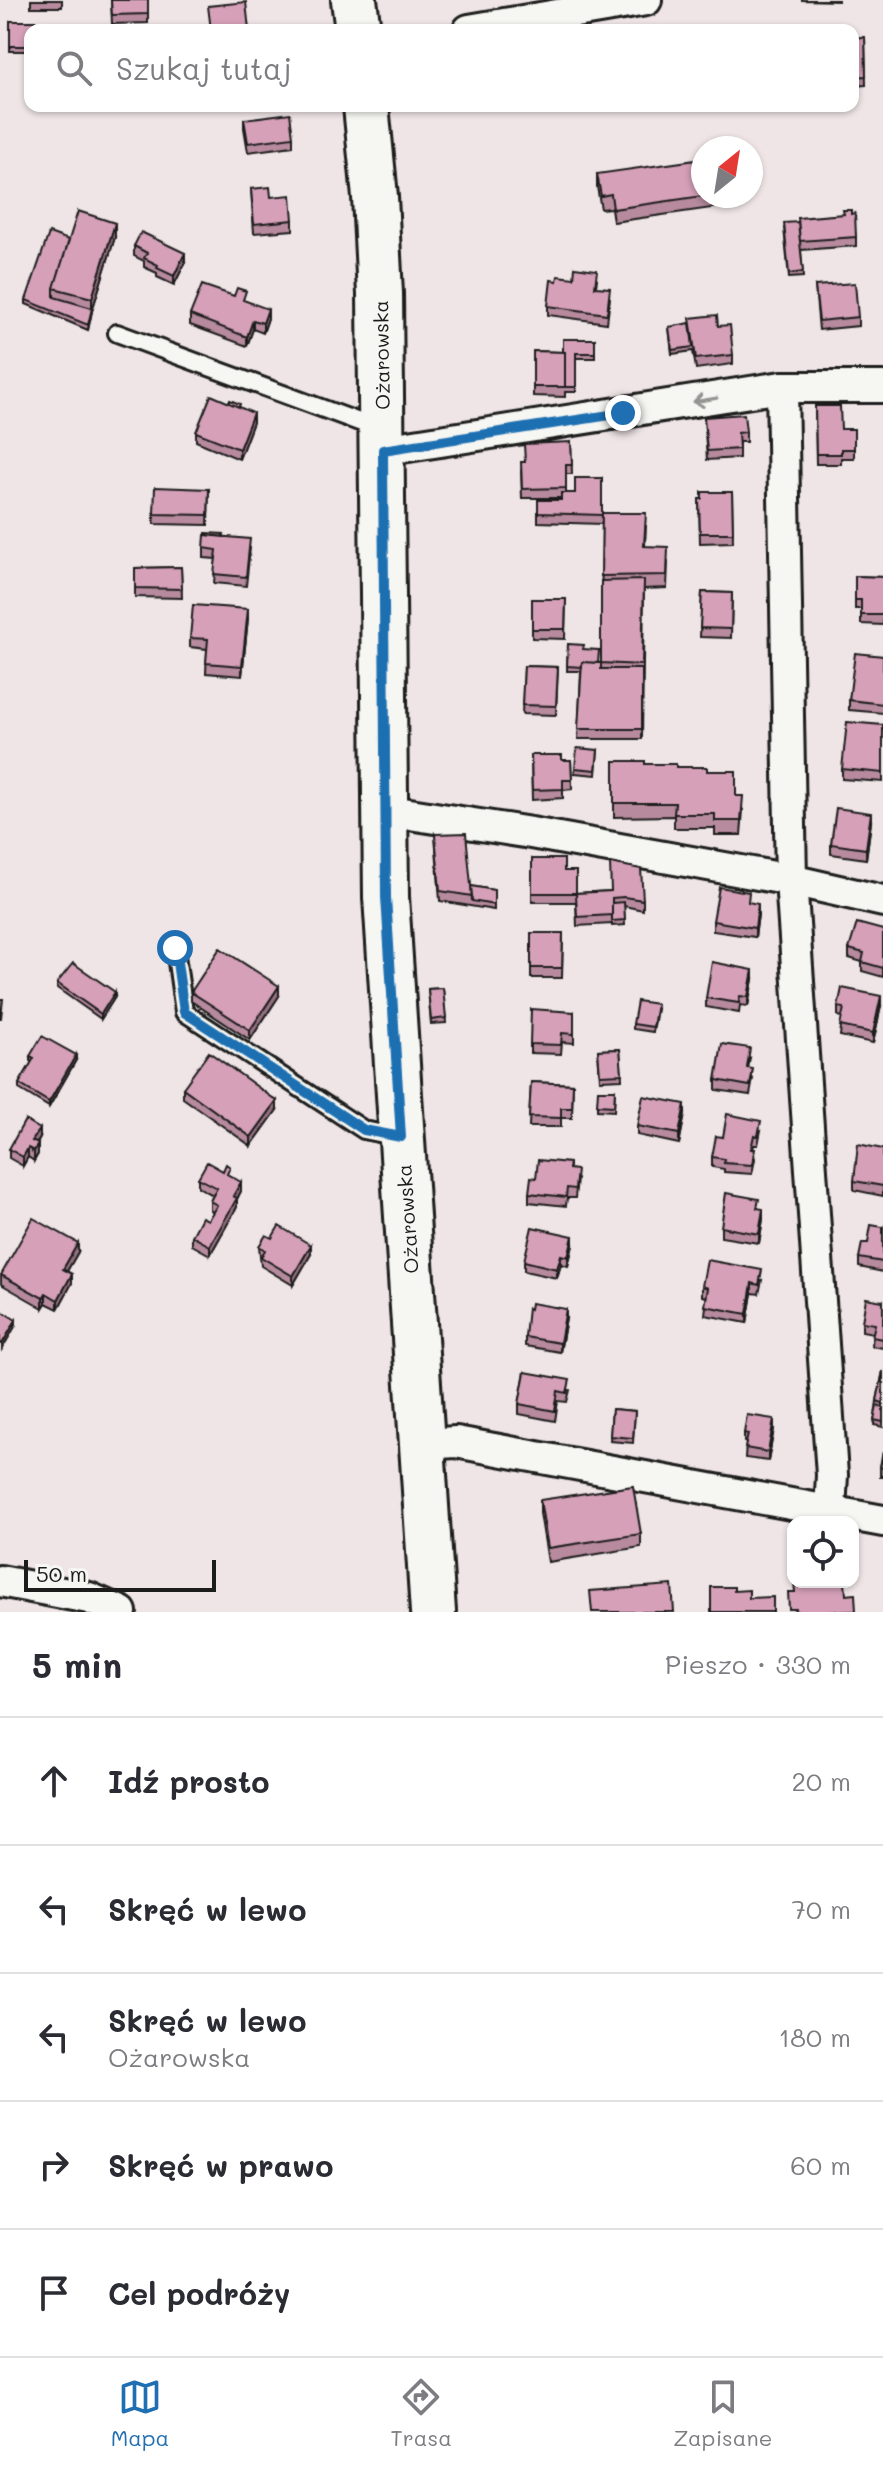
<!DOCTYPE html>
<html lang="pl">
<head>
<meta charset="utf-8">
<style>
  :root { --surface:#fff; --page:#f7f7f7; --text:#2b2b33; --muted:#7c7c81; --line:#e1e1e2; --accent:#1f6fb2 }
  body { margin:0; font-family:Mali,sans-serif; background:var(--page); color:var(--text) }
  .controls { position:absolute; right:24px; bottom:24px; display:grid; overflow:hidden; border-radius:16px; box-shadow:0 2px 6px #0004 }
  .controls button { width:72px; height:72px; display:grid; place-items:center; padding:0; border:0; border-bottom:2px solid var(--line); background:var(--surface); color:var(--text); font:40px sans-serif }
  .compass { position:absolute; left:691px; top:136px; width:72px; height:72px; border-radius:50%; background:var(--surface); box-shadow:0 2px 6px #0004; rotate:30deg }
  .scale { position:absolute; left:24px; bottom:20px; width:192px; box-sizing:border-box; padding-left:8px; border:4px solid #1c1c1c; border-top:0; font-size:22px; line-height:28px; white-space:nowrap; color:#1c1c1c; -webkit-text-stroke:6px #f6f6f2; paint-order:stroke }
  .stop { position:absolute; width:24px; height:24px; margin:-18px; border:6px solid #1f6fb2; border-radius:50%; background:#fff }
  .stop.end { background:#1f6fb2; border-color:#fff; box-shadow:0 2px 8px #0008 }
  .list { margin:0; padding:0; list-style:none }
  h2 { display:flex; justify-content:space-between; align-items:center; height:104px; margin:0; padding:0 32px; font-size:34px }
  h2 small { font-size:26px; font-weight:400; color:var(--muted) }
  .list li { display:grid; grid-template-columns:52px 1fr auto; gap:24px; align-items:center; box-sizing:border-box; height:128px; padding:0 32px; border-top:2px solid var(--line) }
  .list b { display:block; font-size:30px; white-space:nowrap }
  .list p { margin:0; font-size:26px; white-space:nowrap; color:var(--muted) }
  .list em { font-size:26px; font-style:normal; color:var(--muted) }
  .icon { flex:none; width:44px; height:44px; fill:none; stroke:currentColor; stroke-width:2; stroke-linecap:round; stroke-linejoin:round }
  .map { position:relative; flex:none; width:883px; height:1612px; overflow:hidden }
  .search { position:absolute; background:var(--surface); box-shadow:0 2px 6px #0004; left:24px; right:24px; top:24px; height:88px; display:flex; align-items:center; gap:20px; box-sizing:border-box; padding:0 28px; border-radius:16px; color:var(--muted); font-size:30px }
  .sheet { height:744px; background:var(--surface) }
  nav { display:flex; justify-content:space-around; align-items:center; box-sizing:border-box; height:112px; border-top:2px solid var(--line); background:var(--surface); font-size:22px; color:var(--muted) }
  nav a { display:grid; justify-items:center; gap:4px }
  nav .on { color:var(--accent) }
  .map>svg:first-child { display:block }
</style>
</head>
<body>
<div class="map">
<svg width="883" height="1612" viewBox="0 0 883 1612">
  <rect width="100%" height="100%" fill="#efe5e6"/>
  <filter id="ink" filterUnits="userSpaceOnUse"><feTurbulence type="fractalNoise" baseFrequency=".0125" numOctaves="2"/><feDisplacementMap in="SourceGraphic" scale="16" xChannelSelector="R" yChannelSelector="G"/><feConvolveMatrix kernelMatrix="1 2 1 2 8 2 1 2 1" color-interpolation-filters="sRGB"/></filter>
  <g filter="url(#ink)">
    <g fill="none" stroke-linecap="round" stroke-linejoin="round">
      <g stroke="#1c1c1c" stroke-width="22">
        <path id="service" d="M117 333 378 429
          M175 948 184 1012 364 1130 398 1137"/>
      </g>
      <g stroke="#1c1c1c" stroke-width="36">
        <path id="minor" d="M469 30 646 0
          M782 387 791 880 832 1475 830 1511
          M383 450 782 387H883
          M384 810 531 833 791 880 883 901
          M423 1444 456 1442 883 1521
          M0 1581 89 1598 121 1612"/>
      </g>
      <g stroke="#1c1c1c" stroke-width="50">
        <path id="primary" d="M354 0 358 30
          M366 106 375 197 380 294 386 897 433 1612"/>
      </g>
      <use href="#service" stroke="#f6f6f2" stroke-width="16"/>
      <use href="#minor" stroke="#f6f6f2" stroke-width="30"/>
      <use href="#primary" stroke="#f6f6f2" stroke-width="44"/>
    </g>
    <path fill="#b78a9e" stroke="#1c1c1c" stroke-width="2" d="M31 0H62V7H31Z
      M111 0H148V23L112 24Z
      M801 0H838V1Z
      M10 21 30 30V51H10Z
      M865 37 866 85 853 86V38Z
      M244 119 293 137V146L248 152 244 128Z
      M597 174 703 196H719V207L613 222 611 208 601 209 597 187Z
      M251 189 271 197 293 220V230L254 233Z
      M851 214 856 237V246L801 250 803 277 789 278 784 228 798 222Z
      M115 237 92 311 88 330 26 304V300L69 240Z
      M134 246 185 263 174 285 157 277V273L144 267V261L134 256Z
      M574 278 597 279 596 287 610 298 607 323 548 315V306L557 281Z
      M815 286 858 317V326L819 330Z
      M246 301 268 318 263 333 253 329 247 346 190 325V315Z
      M718 326 733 355V364L696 369 693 351 672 354 669 327Z
      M595 339V358H576V392H565V397L533 396V351L563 352Z
      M229 403 240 407 253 422 239 459 196 441V432Z
      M815 406 841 429H854V458H841V464H816Z
      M704 417 746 432V442H739V458L707 460Z
      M571 442 572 474H566V493H575L602 478V524L538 522V500H561V498H522L521 471 524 462Z
      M209 489 208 525 154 524V514Z
      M732 492 733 542 700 543 699 499Z
      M602 513 646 526 645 546 668 561 667 588 644 589 642 739H578L581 671H567L568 644 583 649 599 663 601 669Z
      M223 537 250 548 246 586 214 583 216 559 204 558V548Z
      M181 567 182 598 135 597V568Z
      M855 576 883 577V625L861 624V609H855Z
      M702 592 732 593 731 638 700 637Z
      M532 599H566L565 639 532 638Z
      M248 618 242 676 206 673 207 649 190 647V638Z
      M883 656V713L849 710V700Z
      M524 666 558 667 556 715 522 714Z
      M883 725V782L842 779V769Z
      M598 750 596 775 575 773V768Z
      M531 755 562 760H571L572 789 563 790V798L532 800Z
      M614 761 707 771 736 796 743 810 741 835H715V828H674V816L614 817Z
      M871 822 866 859 831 854V844Z
      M435 834 471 886 494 890V910L440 901Z
      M532 859 564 871 576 893 611 891 643 900V910L624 906 625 925 612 926V924L577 926 576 902H532Z
      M749 903 758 914 755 937 713 931V921Z
      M883 930V977L862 971V962L849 958V949Z
      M531 933H563L562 978H531Z
      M753 979 748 1006 740 1005 739 1013 706 1007V998Z
      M57 983 115 997 101 1019 57 988Z
      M443 988 446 1023 431 1024 428 989Z
      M191 992 279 996 250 1040 191 1001Z
      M881 1006 873 1043 840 1036 842 1017 838 1016V1007Z
      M657 1009 653 1032 633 1029V1024Z
      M574 1012V1043L562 1042 561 1054 530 1053V1044Z
      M620 1049 622 1079 600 1080 598 1050Z
      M30 1056 76 1060 49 1107 19 1089V1084L32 1062 30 1061Z
      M750 1058 748 1069 753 1079 750 1095 716 1090V1080Z
      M531 1082 573 1084 572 1118H561V1127H529Z
      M183 1088 277 1110 251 1146 183 1098Z
      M615 1090 614 1111 597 1110V1105Z
      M685 1114 679 1144 637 1135V1126Z
      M761 1130 758 1145H754L753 1149 755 1159 752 1174 724 1172V1169L712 1167V1157L723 1137Z
      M40 1138 37 1144 38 1154 34 1161 28 1157 23 1166 9 1158V1149Z
      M883 1149V1196L854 1190V1181Z
      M569 1169 577 1179 575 1198H567L566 1206 529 1202V1193Z
      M230 1176 241 1191 237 1199V1207L210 1255 192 1245V1236L208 1220 213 1212 210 1210V1201L213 1195 198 1187V1178Z
      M758 1208 763 1219 759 1243 721 1237V1227Z
      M883 1227V1272L859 1267V1258L868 1243Z
      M272 1238 311 1254 293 1285 261 1266 259 1246Z
      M573 1245 568 1266 561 1264 557 1278 524 1271V1261Z
      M78 1252 67 1271 72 1283 58 1309 46 1303 43 1308 1 1284V1275Z
      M762 1280 759 1294 752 1293 747 1323 705 1315 707 1297 702 1296V1286Z
      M883 1301V1348L872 1346 873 1333 862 1331V1322Z
      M566 1318 560 1352 525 1346V1337Z
      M883 1371V1427L874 1425 877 1401Z
      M525 1372 570 1390 567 1402 558 1401 555 1421 519 1414V1404Z
      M612 1409 635 1411 633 1443 610 1441Z
      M774 1429 768 1461 745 1458 746 1443 744 1442V1433Z
      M883 1452V1477H880V1467Z
      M540 1500 641 1534V1547L548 1562 540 1513Z"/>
    <path fill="#957081" stroke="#1c1c1c" stroke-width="2" d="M115 223V237L92 311 88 330 92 310V298Z
      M185 253V263L174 285V276Z
      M268 309V318L263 333V323Z
      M253 320V329L247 346V337Z
      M253 413V422L239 459V449Z
      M248 609V618L242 676V666Z
      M871 813V822L866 859V849Z
      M758 904V914L755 937V928Z
      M753 970V979L748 1006V997Z
      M279 986V996L250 1040V1030Z
      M115 992V997L101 1019V1014Z
      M881 996V1006L873 1043V1033Z
      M76 1055V1060L49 1107V1102Z
      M277 1101V1110L251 1146V1137Z
      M685 1104V1114L679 1144V1134Z
      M40 1129V1138L32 1151V1141Z
      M38 1144V1154L34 1161V1151Z
      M28 1148V1157L23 1166V1157Z
      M241 1182V1191L237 1199V1207L210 1255V1246L233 1196Z
      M763 1209V1219L759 1243V1234Z
      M573 1236V1245L568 1266V1257Z
      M78 1243V1252L63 1278V1269Z
      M311 1245V1254L293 1285V1276Z
      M561 1255V1264L557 1278V1269Z
      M72 1274V1283L58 1309V1300Z
      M752 1283V1293L747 1323V1314Z
      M46 1293V1303L43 1308V1298Z
      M566 1309V1318L560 1352V1343Z
      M16 1320V1325L2 1349V1344Z
      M774 1419V1429L768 1461V1452Z"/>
    <path fill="#d5a0b8" stroke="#1c1c1c" stroke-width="2" d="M111 0H148V14L112 15Z
      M246 2 249 30H211L208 6Z
      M10 21H36V30H30V46H10Z
      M209 25 210 30H203V26Z
      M865 37 866 76 853 77V38Z
      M290 113 293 137 248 143 244 119Z
      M703 159V196L613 209 611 194 601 196 597 174Z
      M270 187 271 197 291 195 293 220 254 224 251 189Z
      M843 210H851V214L855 213 856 237 800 241 798 218 844 214Z
      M78 211 115 223 92 298 54 288Z
      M798 222 803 272 789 274 784 223Z
      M141 232 185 253 174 276 157 268 158 265 144 258 147 253 134 246Z
      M49 233 69 240 54 288V297L92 308 88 325 26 300Z
      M575 267 597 270 595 287 610 288 607 314 548 306 551 280 557 281 558 276 574 278Z
      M855 283 858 317 819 321 815 286Z
      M202 285 234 296 237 288 246 291 243 300 268 309 263 323 253 320 247 337 190 315Z
      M717 315 718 326 730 325 733 355 696 359 690 318Z
      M690 323 693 347 672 350 669 327Z
      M563 339H595V353H576V387H565V352H563Z
      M533 351 565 352V387H533Z
      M211 395 253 413 239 449 196 432Z
      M230 400 240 404 239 407 229 403Z
      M815 406H840L841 429H854V449H841V454H816Z
      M744 414 746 432 738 433 739 449 707 451 704 417Z
      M571 442 572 465H566V488L522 489 521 462H525L524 444Z
      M575 478H602V515L538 513V500H561V493H575Z
      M155 487 209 489 208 515 154 514Z
      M702 492H732L733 533H700L699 499H702Z
      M602 513H646L644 546 668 547 667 575 601 576Z
      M206 533 224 534 223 537 206 535Z
      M205 535 250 539 246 577 214 574 217 550 204 548Z
      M181 567 182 589 135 588V568Z
      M855 576 883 577V615H861V600H855Z
      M644 580 642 665 601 663V581Z
      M702 592 732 593 731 629 700 628Z
      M532 599H566L565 629H532Z
      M193 605 248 609 242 666 206 663 208 639 190 638Z
      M568 644 584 645 583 649 599 650 598 663 582 662V667L567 666Z
      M855 653 883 656V704L849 700Z
      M582 662 601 663V669H642V729H578Z
      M524 666 558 667 556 706 522 705Z
      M847 722 883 725V773L842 769Z
      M577 748 598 750 596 770 575 768Z
      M531 755H562V760H571L572 780H563V789L532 790Z
      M614 761H645V764H676V767H707V771H736V796H743L741 821H715V814H674L675 803H614Z
      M836 808 871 813 866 849 831 844Z
      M466 833 472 896 440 891 435 834Z
      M532 859H564V871H576V893H532Z
      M610 863 641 869 643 900 624 897 612 898V915L577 917 576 893 611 891Z
      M471 886 494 890V905L472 901Z
      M719 887 749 892 748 902 758 904 755 928 713 921Z
      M624 902 625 920 612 921V903Z
      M857 923 883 930V968L862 962 864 953 849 949Z
      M531 933H563L562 968H531Z
      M220 948 279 986 250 1030 191 992Z
      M712 962 753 970 748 997 740 996 739 1003 706 998Z
      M73 963 115 992 101 1014 57 983Z
      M443 988 446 1018 431 1020 428 989Z
      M842 988 881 996 873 1033 840 1026 844 1008 838 1007Z
      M0 999H3L1 1018H0Z
      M637 1001 657 1004 653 1027 633 1024Z
      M531 1009 574 1012V1034L562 1033 561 1045 530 1044Z
      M42 1036 76 1055 49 1102 19 1084 34 1058 30 1056Z
      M722 1044 750 1048 747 1068 753 1069 750 1086 716 1080Z
      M620 1049 622 1074 600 1075 598 1050Z
      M209 1052 277 1101 251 1137 183 1088Z
      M531 1082 573 1084 572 1108H561V1118L529 1117Z
      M598 1090H615L614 1106 597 1105Z
      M643 1096 685 1104 679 1134 637 1126Z
      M727 1114 761 1121 758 1136 754 1135 751 1149H755L752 1165 724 1163 725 1159 712 1157 716 1136 723 1137Z
      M25 1120 40 1129 32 1141 38 1144 34 1151 28 1148 23 1157 9 1149Z
      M858 1144 883 1149V1186L854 1181Z
      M538 1160 569 1163V1169L577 1170 575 1189 567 1188 566 1197 529 1193 531 1177 536 1178Z
      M207 1162 223 1171 226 1164 230 1167 227 1174 241 1182 233 1196 237 1198 210 1246 192 1236 202 1217 208 1220 217 1205 210 1201 217 1188 198 1178Z
      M726 1193 759 1199 757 1208 763 1209 759 1234 721 1227Z
      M33 1218 78 1243 63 1269 72 1274 58 1300 46 1293 43 1298 1 1275Z
      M871 1225 883 1227V1262L859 1258 862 1243H868Z
      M279 1226 311 1245 293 1276 261 1257 265 1250 259 1246 266 1235 272 1238Z
      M532 1227 573 1236 568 1257 561 1255 557 1269 524 1261Z
      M707 1260 762 1270 759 1285 752 1283 747 1314 705 1306 708 1288 702 1286Z
      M866 1298 883 1301V1339L872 1337 875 1324 862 1322Z
      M531 1303 566 1309 560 1343 525 1337 528 1308 530 1309Z
      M0 1310 16 1320 2 1344 0 1343Z
      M883 1371V1403L877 1401Z
      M525 1372 570 1380 567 1393 558 1391 555 1411 519 1404Z
      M877 1406 883 1407V1422L874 1420Z
      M612 1409 635 1411 633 1438 610 1436Z
      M747 1415 774 1419 768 1452 745 1448 748 1434 744 1433Z
      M883 1452V1468L880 1467Z
      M633 1486 641 1534 548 1548 540 1500Z
      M794 1582H845L846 1595 855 1594 856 1611 797 1612 796 1609H789L788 1592H795Z
      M672 1585 674 1612H592L590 1591Z
      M711 1587H734V1591L749 1590V1598L773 1597V1612H711Z"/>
    <defs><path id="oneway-shaft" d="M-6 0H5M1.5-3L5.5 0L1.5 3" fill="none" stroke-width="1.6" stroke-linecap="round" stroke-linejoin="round" transform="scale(2)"/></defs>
    <use stroke="#949492" href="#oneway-shaft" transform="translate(705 400) rotate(171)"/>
  </g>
  <g fill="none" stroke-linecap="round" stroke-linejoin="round" filter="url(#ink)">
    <path stroke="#1f6fb2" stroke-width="10" d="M175 948 184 1012 364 1130 401 1137 386 897 383 450 623 413"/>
  </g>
  <g text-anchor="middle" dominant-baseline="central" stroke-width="6" stroke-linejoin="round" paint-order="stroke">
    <g font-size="20" fill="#1c1c1c" stroke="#f6f6f2">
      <text transform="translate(381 355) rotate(-91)">Ożarowska</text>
      <text transform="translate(407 1219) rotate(-94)">Ożarowska</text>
    </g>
  </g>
</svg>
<div class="controls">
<button><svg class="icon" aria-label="locate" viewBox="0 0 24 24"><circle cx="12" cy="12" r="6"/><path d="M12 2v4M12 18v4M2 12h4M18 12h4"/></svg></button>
</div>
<svg class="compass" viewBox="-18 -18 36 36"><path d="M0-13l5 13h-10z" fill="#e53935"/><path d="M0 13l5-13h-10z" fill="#7c7c81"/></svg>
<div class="scale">50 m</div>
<div class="stop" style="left:175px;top:948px"></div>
<div class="stop end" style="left:623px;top:413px"></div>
<div class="search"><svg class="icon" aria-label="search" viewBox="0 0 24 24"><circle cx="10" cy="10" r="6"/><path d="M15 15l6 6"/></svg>Szukaj tutaj</div>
</div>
<section class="sheet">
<h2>5 min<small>Pieszo · 330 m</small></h2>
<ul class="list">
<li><svg class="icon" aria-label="ahead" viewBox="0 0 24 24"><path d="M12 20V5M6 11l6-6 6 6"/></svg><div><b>Idź prosto</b></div><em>20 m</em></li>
<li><svg class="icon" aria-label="left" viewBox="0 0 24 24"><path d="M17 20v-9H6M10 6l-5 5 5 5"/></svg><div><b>Skręć w lewo</b></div><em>70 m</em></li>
<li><svg class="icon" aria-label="left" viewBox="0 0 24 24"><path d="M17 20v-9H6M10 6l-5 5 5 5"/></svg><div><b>Skręć w lewo</b><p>Ożarowska</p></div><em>180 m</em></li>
<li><svg class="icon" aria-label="right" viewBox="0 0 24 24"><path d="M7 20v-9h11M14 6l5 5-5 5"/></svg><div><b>Skręć w prawo</b></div><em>60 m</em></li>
<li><svg class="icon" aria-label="arrive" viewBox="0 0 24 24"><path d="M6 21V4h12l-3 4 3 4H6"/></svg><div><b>Cel podróży</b></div></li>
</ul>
</section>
<nav>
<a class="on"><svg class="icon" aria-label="map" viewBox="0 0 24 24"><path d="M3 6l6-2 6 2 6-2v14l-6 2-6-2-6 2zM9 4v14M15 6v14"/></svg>Mapa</a>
<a><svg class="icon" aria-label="directions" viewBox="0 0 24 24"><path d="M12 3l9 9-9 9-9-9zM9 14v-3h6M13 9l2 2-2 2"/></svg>Trasa</a>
<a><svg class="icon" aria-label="saved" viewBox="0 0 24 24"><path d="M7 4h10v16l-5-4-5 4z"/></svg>Zapisane</a>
</nav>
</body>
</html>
